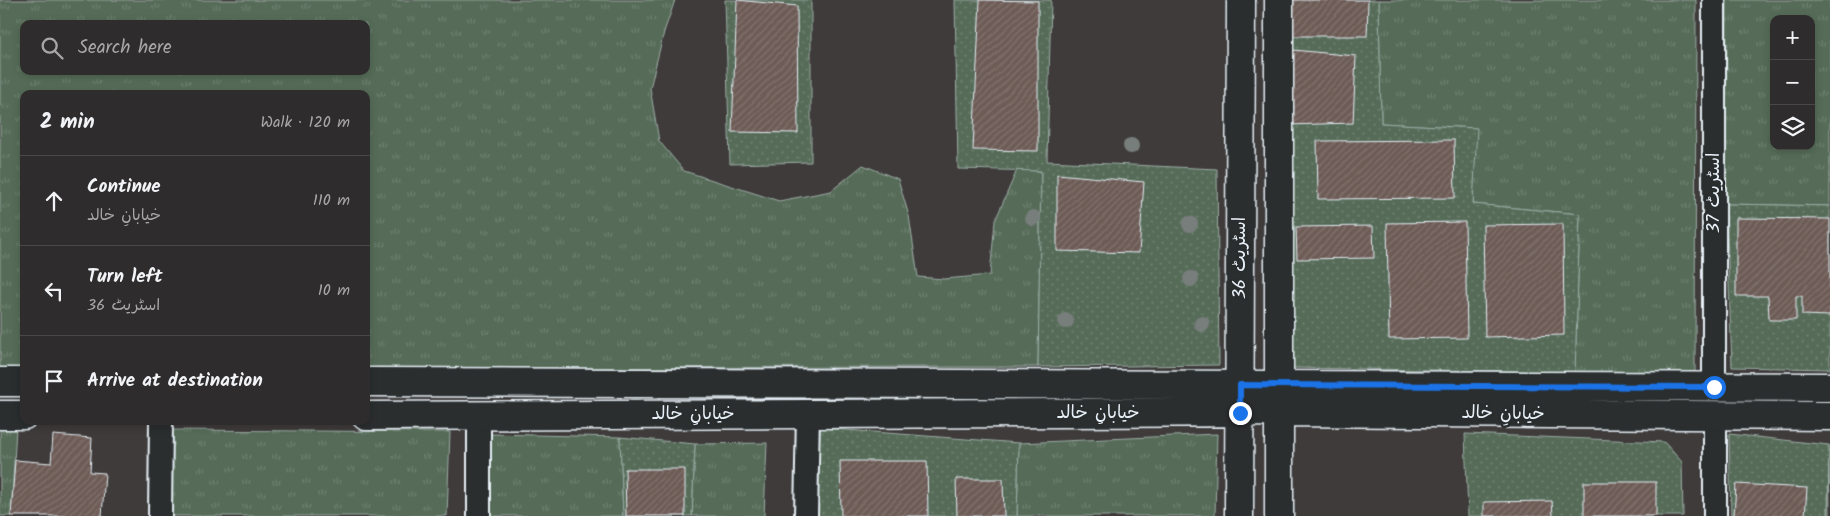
<!DOCTYPE html>
<html lang="en">
<head>
<meta charset="utf-8">
<style>
  :root { --surface:#2e2c2c; --page:#3a3838; --text:#f1f3f6; --muted:#a7a7a9; --line:#494848 }
  body { margin:0; font-family:Kalam,"Playpen Sans Arabic",sans-serif; background:var(--page); color:var(--text) }
  .controls { position:absolute; right:15px; top:15px; display:grid; overflow:hidden; border-radius:10px; box-shadow:0 2px 8px #0003 }
  .controls button { width:45px; height:45px; display:grid; place-items:center; padding:0; border:0; border-bottom:1px solid var(--line); background:var(--surface); color:var(--text); font:25px sans-serif }
  .stop { position:absolute; width:15px; height:15px; margin:-11px; border:4px solid #1a73e8; border-radius:50%; background:#fff }
  .stop.end { background:#1a73e8; border-color:#fff; box-shadow:0 1px 5px #0008 }
  .list { margin:0; padding:0; list-style:none }
  h2 { display:flex; justify-content:space-between; align-items:center; height:65px; margin:0; padding:0 20px; font-size:21px }
  h2 small { font-size:16px; font-weight:400; color:var(--muted) }
  .list li { display:grid; grid-template-columns:32px 1fr auto; gap:15px; align-items:center; box-sizing:border-box; height:90px; padding:0 20px; border-top:1px solid var(--line) }
  .list b { display:block; font-size:19px; white-space:nowrap }
  .list p { margin:0; font-size:16px; white-space:nowrap; color:var(--muted) }
  .list em { font-size:16px; font-style:normal; color:var(--muted) }
  .icon { flex:none; width:28px; height:28px; fill:none; stroke:currentColor; stroke-width:2; stroke-linecap:round; stroke-linejoin:round }
  .map { position:relative; flex:none; width:1830px; height:516px; overflow:hidden }
  .search { position:absolute; background:var(--surface); box-shadow:0 2px 8px #0003; left:20px; top:20px; width:350px; height:55px; display:flex; align-items:center; gap:12px; box-sizing:border-box; padding:0 18px; border-radius:10px; color:var(--muted); font-size:19px }
  .panel { position:absolute; background:var(--surface); box-shadow:0 2px 8px #0003; left:20px; top:90px; width:350px; height:335px; border-radius:10px }
  .map>svg:first-child { display:block }
</style>
</head>
<body>
<div class="map">
<svg width="1830" height="516" viewBox="0 0 1830 516">
  <defs>
    <pattern id="grass-tufts" width="24" height="20" patternUnits="userSpaceOnUse" patternTransform="scale(1.25)"><rect width="24" height="20" fill="#566c58"/><path d="M3 7l-1-3M5 7V3M7 7l1-3M15 17l-1-3M17 17v-4M19 17l1-3" fill="none" stroke="#6e8171"/></pattern>
    <pattern id="park-dots" width="8" height="8" patternUnits="userSpaceOnUse" patternTransform="scale(1.25)"><rect width="8" height="8" fill="#566c58"/><path d="M2 2h.1M6 6h.1" fill="none" stroke="#6e8171" stroke-width="1.8" stroke-linecap="round"/></pattern>
    <pattern id="building-hatch" width="6" height="6" patternUnits="userSpaceOnUse" patternTransform="scale(1.25)"><rect width="6" height="6" fill="#6d5b56"/><path d="M-1 1l2-2M0 6l6-6M5 7l2-2" fill="none" stroke="#82736f"/></pattern>
  </defs>
  <rect width="100%" height="100%" fill="#3e3b3a"/>
  <filter id="ink" filterUnits="userSpaceOnUse"><feTurbulence type="fractalNoise" baseFrequency=".02" numOctaves="2"/><feDisplacementMap in="SourceGraphic" scale="10" xChannelSelector="R" yChannelSelector="G"/><feConvolveMatrix kernelMatrix="1 2 1 2 8 2 1 2 1" color-interpolation-filters="sRGB"/></filter>
  <g filter="url(#ink)">
    <path fill="url(#grass-tufts)" stroke="#9faea8" fill-rule="evenodd" d="M0 0H675L664 32 650 88 659 141 684 171 779 201 831 191 863 165 898 179 909 216 918 277 944 279 990 275 995 221 1017 170 1041 171 1038 367 366 368V94H24V368H0ZM24 24H366V71H24Z
      M1379 0H1696L1695 372H1575L1580 214 1473 204 1476 128 1381 123Z
      M1727 0H1830V206L1726 204ZM1774 19H1811V146H1774Z
      M0 428H16L11 516H0Z
      M172 430 450 432 447 516H172Z
      M491 434 620 437 623 516H489Z
      M1217 434 1215 516H1017L1019 443Z
      M767 443 764 516H692L695 444Z
      M1829 445 1830 516H1828Z"/>
    <path fill="url(#park-dots)" stroke="#9faea8" d="M725 0H811V162L730 164Z
      M955 0H1051L1047 161 1217 169 1219 365 1038 367 1041 171 958 169Z
      M1289 0H1379L1381 123 1477 128 1473 204 1580 214 1575 372 1292 368Z
      M1726 204 1830 206V369L1732 367Z
      M820 428 1019 443 1017 516H817Z
      M1465 434 1664 442 1682 462 1683 516H1468Z
      M1729 434 1829 445 1828 516H1731Z
      M620 437 695 444 692 516H623Z"/>
    <path fill="url(#building-hatch)" stroke="#e8f1f8" d="M737 0 797 6 798 133 732 132Z
      M980 0 1038 1V151L973 150Z
      M1290 0H1368L1367 36H1291Z
      M1293 50 1356 56 1353 123 1288 125Z
      M1454 140 1455 198 1318 199 1317 141Z
      M1057 174 1144 182 1139 253 1057 251Z
      M1736 218 1830 219V316L1802 315V296H1796V320H1769L1768 296H1736Z
      M1465 222 1467 338 1389 339 1387 223Z
      M1563 224 1564 335 1485 337 1483 225Z
      M1373 226 1374 258 1297 259 1296 227Z
      M53 435 92 438 90 472 105 473 102 516H11L15 460 51 463Z
      M840 461H927L928 516H841Z
      M625 469H685V516H626Z
      M956 479H1003L1004 516H957Z
      M1584 482H1656V516H1584Z
      M1736 484 1807 488 1805 516H1734Z
      M1552 501 1553 516H1484V502Z"/>
    <g fill="none" stroke-linecap="round" stroke-linejoin="round">
      <g stroke="#e8f1f8" stroke-width="26">
        <path id="street" d="M1714 0V387
          M160 516 161 421
          M479 516V415
          M806 516 808 413
          M1715 516V416"/>
      </g>
      <g stroke="#e8f1f8" stroke-width="31">
        <path id="secondary" d="M0 382H24
          M366 382 1830 387
          M0 415H24
          M366 416 1279 412 1830 416
          M1239 516 1241 0
          M1279 516V0"/>
      </g>
      <use href="#street" stroke="#2a2d2e" stroke-width="22"/>
      <use href="#secondary" stroke="#2a2d2e" stroke-width="28"/>
    </g>
    <g fill="#777e7b">
      <circle cx="1131" cy="146" r="8"/>
      <circle cx="1033" cy="218" r="8"/>
      <circle cx="1190" cy="224" r="8"/>
      <circle cx="1191" cy="279" r="8"/>
      <circle cx="1066" cy="321" r="8"/>
      <circle cx="1202" cy="324" r="8"/>
    </g>
  </g>
  <g fill="none" stroke-linecap="round" stroke-linejoin="round" filter="url(#ink)">
    <path stroke="#1a73e8" stroke-width="6" d="M1240 413V385L1714 387"/>
  </g>
  <g text-anchor="middle" dominant-baseline="central" stroke-width="5" stroke-linejoin="round" paint-order="stroke">
    <g font-size="18" fill="#e8f1f8" stroke="#2a2d2e">
      <text transform="translate(1714 193) rotate(-90)">اسٹریٹ 37</text>
      <text transform="translate(1240 258) rotate(-90)">اسٹریٹ 36</text>
      <text x="1098" y="413">خیابانِ خالد</text>
      <text x="693" y="414">خیابانِ خالد</text>
      <text transform="translate(1503 414) rotate(1)">خیابانِ خالد</text>
    </g>
  </g>
</svg>
<div class="controls">
<button>+</button>
<button>−</button>
<button><svg class="icon" aria-label="layers" viewBox="0 0 24 24"><path d="M12 4l9 5-9 5-9-5zM3 14l9 5 9-5"/></svg></button>
</div>
<div class="stop" style="left:1714px;top:387px"></div>
<div class="stop end" style="left:1240px;top:413px"></div>
<div class="search"><svg class="icon" aria-label="search" viewBox="0 0 24 24"><circle cx="10" cy="10" r="6"/><path d="M15 15l6 6"/></svg>Search here</div>
<section class="panel">
<h2>2 min<small>Walk · 120 m</small></h2>
<ul class="list">
<li><svg class="icon" aria-label="ahead" viewBox="0 0 24 24"><path d="M12 20V5M6 11l6-6 6 6"/></svg><div><b>Continue</b><p>خیابانِ خالد</p></div><em>110 m</em></li>
<li><svg class="icon" aria-label="left" viewBox="0 0 24 24"><path d="M17 20v-9H6M10 6l-5 5 5 5"/></svg><div><b>Turn left</b><p>اسٹریٹ 36</p></div><em>10 m</em></li>
<li><svg class="icon" aria-label="arrive" viewBox="0 0 24 24"><path d="M6 21V4h12l-3 4 3 4H6"/></svg><div><b>Arrive at destination</b></div></li>
</ul>
</section>
</div>
</body>
</html>
